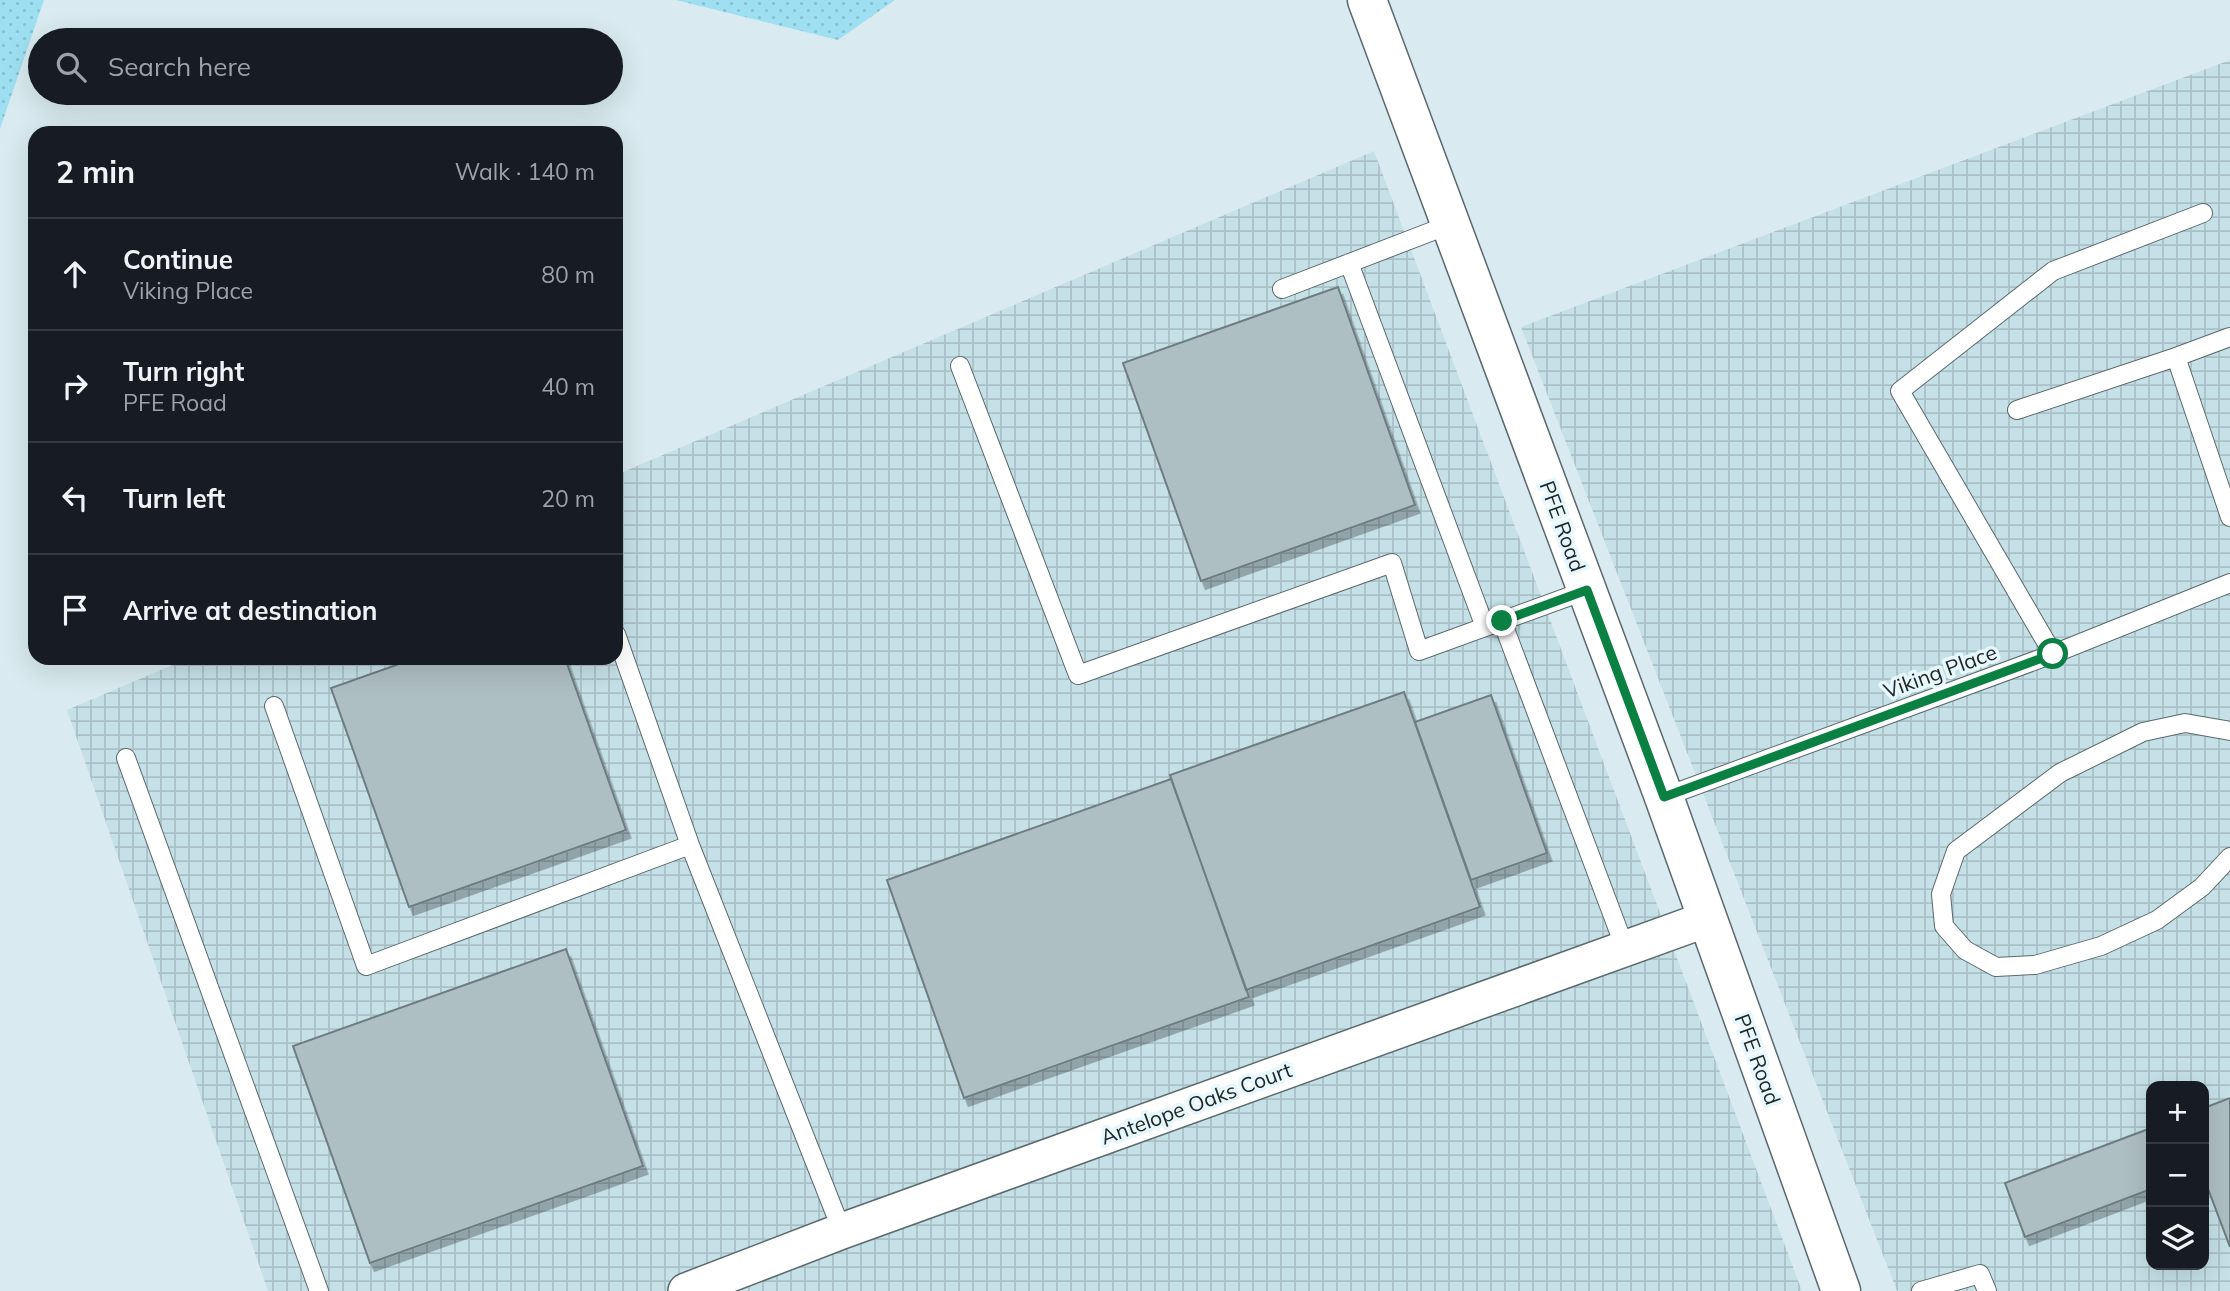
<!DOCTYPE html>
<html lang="en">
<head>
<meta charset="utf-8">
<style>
  :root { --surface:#171b24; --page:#242831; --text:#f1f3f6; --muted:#9ea1a6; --line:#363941 }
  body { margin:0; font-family:Mulish,sans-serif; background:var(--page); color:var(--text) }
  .controls { position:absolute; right:21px; bottom:21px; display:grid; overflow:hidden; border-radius:14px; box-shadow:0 7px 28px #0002 }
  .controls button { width:63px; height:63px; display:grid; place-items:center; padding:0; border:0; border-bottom:2px solid var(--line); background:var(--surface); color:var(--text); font:35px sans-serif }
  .stop { position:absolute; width:21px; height:21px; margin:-16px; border:5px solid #0b8043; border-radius:50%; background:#fff }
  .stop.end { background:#0b8043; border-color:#fff; box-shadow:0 2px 7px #0008 }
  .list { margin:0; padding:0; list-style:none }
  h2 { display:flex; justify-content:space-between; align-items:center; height:91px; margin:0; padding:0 28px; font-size:30px }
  h2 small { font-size:23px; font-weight:400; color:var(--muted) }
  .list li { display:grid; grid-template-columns:46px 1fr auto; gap:21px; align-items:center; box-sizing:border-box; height:112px; padding:0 28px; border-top:2px solid var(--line) }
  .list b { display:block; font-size:26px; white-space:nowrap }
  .list p { margin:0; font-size:23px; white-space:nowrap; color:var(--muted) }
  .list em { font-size:23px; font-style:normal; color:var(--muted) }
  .icon { flex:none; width:38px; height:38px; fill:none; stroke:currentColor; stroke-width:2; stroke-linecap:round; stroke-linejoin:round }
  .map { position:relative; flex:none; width:2230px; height:1291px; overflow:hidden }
  .search { position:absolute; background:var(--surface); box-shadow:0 7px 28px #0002; left:28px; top:28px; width:595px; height:77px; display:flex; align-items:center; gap:18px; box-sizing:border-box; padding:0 24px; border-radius:38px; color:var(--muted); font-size:26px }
  .panel { position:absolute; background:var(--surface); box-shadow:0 7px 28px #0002; left:28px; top:126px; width:595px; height:539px; border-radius:21px }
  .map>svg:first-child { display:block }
</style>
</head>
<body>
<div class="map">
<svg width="2230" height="1291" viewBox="0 0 2230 1291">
  <defs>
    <pattern id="industrial-grid" width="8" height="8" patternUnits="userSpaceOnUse" patternTransform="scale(1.75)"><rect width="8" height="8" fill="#c5e0e7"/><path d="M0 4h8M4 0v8" fill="none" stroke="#a9c0c6"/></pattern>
    <pattern id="grass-dots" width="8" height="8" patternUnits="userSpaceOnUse" patternTransform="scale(1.75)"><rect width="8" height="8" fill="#9ee0f1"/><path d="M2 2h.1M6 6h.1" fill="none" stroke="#88c0cf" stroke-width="1.8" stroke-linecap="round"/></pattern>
    <filter id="shadow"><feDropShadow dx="4.5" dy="8" stdDeviation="0" flood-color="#0004"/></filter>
  </defs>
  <rect width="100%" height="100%" fill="#d9ebf0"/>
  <path fill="url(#industrial-grid)" fill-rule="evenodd" d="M2230 60V1291H1897L1521 327ZM2151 1086H2204V1265H2151Z
    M1374 151 1802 1291H268L67 710 189 658H616V475Z"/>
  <path fill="url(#grass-dots)" d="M0 0H44L0 129Z
    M676 0H895L838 40Z"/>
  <path fill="#aebfc4" stroke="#6d7d81" stroke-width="2" filter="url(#shadow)" d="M1338 287 1415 505 1201 581 1123 363Z
    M416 658H565L626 830 409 907 331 688Z
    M1404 692 1480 907 1246 990 1170 775Z
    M1491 695 1547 853 1471 880 1415 722Z
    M1171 779 1249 997 964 1098 887 880Z
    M566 949 643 1166 370 1263 293 1046Z
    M2230 1098V1247L2204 1178V1108Z
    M2151 1128V1189L2025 1237 2005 1183Z"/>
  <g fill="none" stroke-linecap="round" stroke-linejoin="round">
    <g stroke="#59696d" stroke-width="20">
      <path id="service" d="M1349 263 1485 627
        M1282 289 1451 224
        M2176 357 2230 337
        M960 366 1078 675 1392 563 1419 651 1587 590
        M2017 410 2176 357 2230 517
        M1502 621 1625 948
        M616 634 690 845
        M2053 654 1900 391 2053 271 2203 213
        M274 706 366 966 690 845 842 1231
        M2230 731 2185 723 2143 732 2060 773 1956 851 1941 894 1944 926 1965 950 1996 967 2035 965 2101 946 2157 920 2202 887 2230 857
        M126 758 319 1291
        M1664 797 2053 654 2230 583
        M1921 1291 1980 1274 1987 1291"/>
    </g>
    <g stroke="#59696d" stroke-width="38">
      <path id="minor" d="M686 1291 842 1231 1707 919"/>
    </g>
    <g stroke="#59696d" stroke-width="41">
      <path id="secondary" d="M1367 0 1664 797 1841 1291"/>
    </g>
    <use href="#service" stroke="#fff" stroke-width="18"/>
    <use href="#minor" stroke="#fff" stroke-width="35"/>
    <use href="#secondary" stroke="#fff" stroke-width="38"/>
  </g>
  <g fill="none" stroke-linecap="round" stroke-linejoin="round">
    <path stroke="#0b8043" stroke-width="9" d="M1502 621 1587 590 1664 797 2053 654"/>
  </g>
  <g text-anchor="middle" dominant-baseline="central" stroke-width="7" stroke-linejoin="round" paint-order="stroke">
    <g font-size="21" fill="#212729" stroke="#e6f8fd">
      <text transform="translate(1563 526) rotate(70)">PFE Road</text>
      <text transform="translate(1940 671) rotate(-20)">Viking Place</text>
      <text transform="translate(1758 1059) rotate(70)">PFE Road</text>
      <text transform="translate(1196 1103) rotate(-20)">Antelope Oaks Court</text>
    </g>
  </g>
</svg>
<div class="controls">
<button>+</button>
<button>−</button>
<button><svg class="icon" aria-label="layers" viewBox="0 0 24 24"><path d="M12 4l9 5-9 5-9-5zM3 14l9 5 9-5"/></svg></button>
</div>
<div class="stop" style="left:2053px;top:654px"></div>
<div class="stop end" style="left:1502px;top:621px"></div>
<div class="search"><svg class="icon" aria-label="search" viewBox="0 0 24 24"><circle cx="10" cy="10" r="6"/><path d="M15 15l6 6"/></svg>Search here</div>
<section class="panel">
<h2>2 min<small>Walk · 140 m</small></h2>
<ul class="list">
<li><svg class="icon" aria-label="ahead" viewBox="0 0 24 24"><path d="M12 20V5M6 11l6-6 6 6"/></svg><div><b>Continue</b><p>Viking Place</p></div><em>80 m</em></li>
<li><svg class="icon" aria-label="right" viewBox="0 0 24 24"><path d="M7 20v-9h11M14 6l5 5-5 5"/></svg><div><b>Turn right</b><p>PFE Road</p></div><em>40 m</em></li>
<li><svg class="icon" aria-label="left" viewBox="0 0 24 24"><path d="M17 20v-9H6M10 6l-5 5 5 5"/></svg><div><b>Turn left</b></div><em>20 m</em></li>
<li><svg class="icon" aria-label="arrive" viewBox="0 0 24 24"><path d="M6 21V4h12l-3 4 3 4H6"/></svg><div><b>Arrive at destination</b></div></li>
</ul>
</section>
</div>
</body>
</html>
